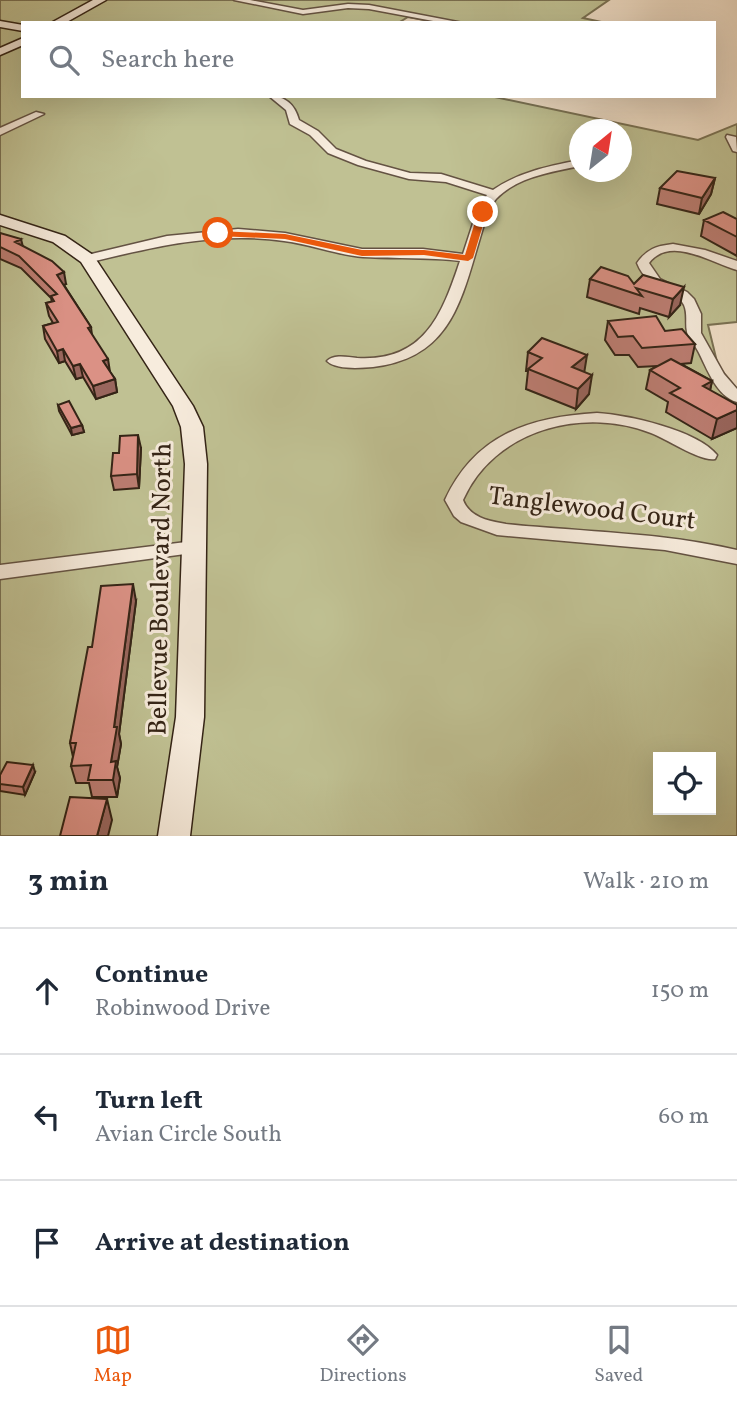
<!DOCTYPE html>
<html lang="en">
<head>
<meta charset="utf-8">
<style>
  :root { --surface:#fff; --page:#f6f6f7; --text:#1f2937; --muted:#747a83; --line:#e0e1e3; --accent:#ea580c }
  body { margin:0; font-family:Vollkorn,serif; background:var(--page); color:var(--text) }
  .controls { position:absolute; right:21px; bottom:21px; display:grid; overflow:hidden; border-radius:0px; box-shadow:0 7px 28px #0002 }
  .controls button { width:63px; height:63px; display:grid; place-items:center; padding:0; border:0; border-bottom:2px solid var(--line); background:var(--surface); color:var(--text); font:35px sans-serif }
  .compass { position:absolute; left:569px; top:119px; width:63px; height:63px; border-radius:50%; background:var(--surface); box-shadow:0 7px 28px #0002; rotate:30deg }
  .stop { position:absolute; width:21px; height:21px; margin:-16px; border:5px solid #ea580c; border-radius:50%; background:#fff }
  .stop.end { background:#ea580c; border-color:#fff; box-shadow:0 2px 7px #0008 }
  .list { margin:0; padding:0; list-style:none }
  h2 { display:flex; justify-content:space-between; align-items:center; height:91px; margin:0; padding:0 28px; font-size:30px }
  h2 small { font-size:23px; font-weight:400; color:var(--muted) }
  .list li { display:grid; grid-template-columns:46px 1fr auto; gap:21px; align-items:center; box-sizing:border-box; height:126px; padding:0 28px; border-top:2px solid var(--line) }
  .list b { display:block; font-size:26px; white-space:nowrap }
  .list p { margin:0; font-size:23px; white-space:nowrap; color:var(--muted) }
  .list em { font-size:23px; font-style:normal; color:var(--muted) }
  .icon { flex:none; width:38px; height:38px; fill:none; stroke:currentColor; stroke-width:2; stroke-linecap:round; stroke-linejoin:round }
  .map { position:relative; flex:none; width:737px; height:836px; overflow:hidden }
  .search { position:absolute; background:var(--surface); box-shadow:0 7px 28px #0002; left:21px; right:21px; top:21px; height:77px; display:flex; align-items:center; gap:18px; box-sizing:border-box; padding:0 24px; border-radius:0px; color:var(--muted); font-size:26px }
  .sheet { height:469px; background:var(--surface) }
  nav { display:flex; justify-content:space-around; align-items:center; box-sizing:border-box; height:98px; border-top:2px solid var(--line); background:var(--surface); font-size:19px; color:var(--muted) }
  nav a { display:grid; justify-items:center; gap:4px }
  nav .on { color:var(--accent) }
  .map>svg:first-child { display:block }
</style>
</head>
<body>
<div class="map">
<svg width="737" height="836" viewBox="0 0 737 836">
  <rect width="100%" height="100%" fill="#f2e1ca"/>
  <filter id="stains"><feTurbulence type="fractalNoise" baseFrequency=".00286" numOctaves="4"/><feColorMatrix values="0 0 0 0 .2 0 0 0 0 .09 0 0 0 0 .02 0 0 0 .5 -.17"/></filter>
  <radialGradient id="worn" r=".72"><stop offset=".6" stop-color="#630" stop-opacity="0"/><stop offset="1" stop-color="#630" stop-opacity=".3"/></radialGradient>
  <path fill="#c0c193" stroke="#7a7254" stroke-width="2" fill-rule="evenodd" d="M0 0H609L583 18 606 23H440L408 17 398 23H23V96H490L698 140 737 124V322L708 325 718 366 737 389V836H0ZM580 130H622V172H580ZM658 757H711V810H658Z"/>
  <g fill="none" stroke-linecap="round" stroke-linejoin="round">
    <g stroke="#645343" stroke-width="3">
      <path id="street" d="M234 0H250L303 10 348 4 369 5 463 23H444L369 9 348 8 303 14Z
        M269 96C286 96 295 105 299 120L318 131 336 149 366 161 410 173 441 174 493 190C519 172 549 166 580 160V166C551 172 517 177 496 199 487 209 484 226 480 238 461 302 450 358 373 367 361 368 336 370 327 361 334 354 347 357 357 358 424 362 442 315 460 261 428 257 396 259 363 257 337 255 310 244 284 241 217 231 152 247 87 263L83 262V256L167 236 238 229 285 233 362 249H423L463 254 477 211 487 195 446 182 409 179 358 165 328 153 310 135 290 124 286 110Z
        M36 112 44 114 0 135V128Z
        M727 135 736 137 737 152 733 151 726 137Z
        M673 244 705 250 737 261V270C712 263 670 235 649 263L660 279 687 292 694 299 701 314V333L724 374 737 389V402C716 396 707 368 698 351 695 345 688 338 687 332 685 323 688 314 684 305 674 285 649 293 637 263 647 249 656 246 673 244Z
        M597 413C628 415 697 430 717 455L715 459C701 462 667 439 651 433 582 406 494 430 463 500 470 518 489 521 506 524 583 532 661 532 737 550V564L665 550 497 535 461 522 454 516 445 500C475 435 529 417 597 413Z
        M194 541 200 542 203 547 200 552 0 579V565Z"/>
    </g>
    <g stroke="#342416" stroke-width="3">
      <path id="secondary" d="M93 0H106L65 23H51Z
        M0 21 23 25V31L0 27Z
        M23 38V45L0 55V48Z
        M0 215 65 236 93 255 193 406 203 427 207 464 204 717 190 836H158L176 717 185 464 181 427 173 406 81 262 53 242 0 225Z"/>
    </g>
    <use href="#street" fill="#f7ecdd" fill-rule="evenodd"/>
    <use href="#secondary" fill="#f7ecdd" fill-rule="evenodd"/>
  </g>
  <path fill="#bc7d72" stroke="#342416" stroke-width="2" d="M715 178 711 194 699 214 657 204 660 188Z
    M737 219V256L701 236 704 220Z
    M0 233 23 246 66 284 64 285 91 327 92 335 110 372 115 379 117 392 96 399 83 377 76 379 65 361 59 363 45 339 43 326 53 323 49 316 46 303 52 302 51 298 21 268 0 259Z
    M643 275 680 305 669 317 640 308 639 314 587 297 590 279 634 284Z
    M608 321 665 331 695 344 691 363 681 364 712 381 710 390 737 428 712 439 666 412 668 402 646 389 650 370 658 366 638 367 629 355H615L605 340Z
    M528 352 584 372 589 394 576 409 526 389 528 371H526Z
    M58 405 82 425 84 432 72 435 59 411Z
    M141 448 139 488 114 490 111 476 119 453Z
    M136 601 119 734 121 744 117 767 120 778 117 797H92L89 783H76L71 766 73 757 70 743 92 647Z
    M35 772 25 795 0 791V775Z"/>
  <path fill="#99665d" stroke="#342416" stroke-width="2" d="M715 178 711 194 699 214 702 198Z
    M21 239 24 251 15 242Z
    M64 272 66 284 59 287 57 275Z
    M684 287 680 305 669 317 673 299Z
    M63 349 65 361 59 363 57 351Z
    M587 355 584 374 572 367Z
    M108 359 110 372 103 361Z
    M80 364 83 377 76 379 73 366Z
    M592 375 589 394 576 409 578 389Z
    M115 379 117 392 96 399 93 386Z
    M712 381 708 400 703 386Z
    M737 410V428L712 439 717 419Z
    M82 425 84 432 72 435 71 428Z
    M138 435 141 448 139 488 137 474Z
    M133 584 136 601 119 734 121 744 117 767 120 778 117 797 113 780 111 762 114 727Z
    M33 765 35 772 25 795 23 787Z
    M107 799 112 820 108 836H97Z"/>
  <path fill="#db9185" stroke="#342416" stroke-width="2" d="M677 171 715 178 702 198 660 188Z
    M723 212 737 219V237L704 220Z
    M0 233 21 239 15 242 52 261 64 272 57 275 91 327 88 328 108 359 103 361 115 379 93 386 80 364 73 366 63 349 57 351 43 326 58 322 46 303 54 301 51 296 57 294 19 256 0 247Z
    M601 267 628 276 634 284 643 275 684 287 673 299 636 288 642 296 590 279Z
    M656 316 665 331 682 329 695 344 642 348 633 336 618 337 608 321Z
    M542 338 587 355 572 367 592 375 578 389 528 369 542 358 528 352Z
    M671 359 712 381 703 386 737 405V410L717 419 670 393 680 388 650 370Z
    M69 401 82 425 71 428 58 405Z
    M138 435 137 474 111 476 113 453H119L120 436Z
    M133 584 114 727H117L111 762 116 761 113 780H88L91 765 71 766 76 743H70L88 647H92L101 586Z
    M7 762 33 765 23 787 0 784V775Z
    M70 797 107 799 97 836H60Z"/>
  <path fill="#ea580c" d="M483 210 487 212 473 258 468 261 424 255 362 256 285 239 218 236 214 233 218 231 285 234 362 250H424L465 255 478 212Z"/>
  <g text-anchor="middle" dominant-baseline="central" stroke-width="6" stroke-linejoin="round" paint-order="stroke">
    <g font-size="26" fill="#342416" stroke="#f7ecdd">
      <text transform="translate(592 509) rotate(7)">Tanglewood Court</text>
      <text transform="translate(161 589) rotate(-89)">Bellevue Boulevard North</text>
    </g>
  </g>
  <rect width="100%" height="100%" filter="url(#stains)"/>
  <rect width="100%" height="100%" fill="url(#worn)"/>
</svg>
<div class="controls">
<button><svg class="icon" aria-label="locate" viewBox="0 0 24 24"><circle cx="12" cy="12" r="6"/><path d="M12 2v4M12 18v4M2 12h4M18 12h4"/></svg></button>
</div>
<svg class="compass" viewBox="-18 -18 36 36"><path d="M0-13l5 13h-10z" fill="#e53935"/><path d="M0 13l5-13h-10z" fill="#747a83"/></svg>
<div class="stop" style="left:218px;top:233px"></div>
<div class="stop end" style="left:483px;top:212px"></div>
<div class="search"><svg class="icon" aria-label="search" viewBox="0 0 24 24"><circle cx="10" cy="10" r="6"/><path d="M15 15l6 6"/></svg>Search here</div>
</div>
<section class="sheet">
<h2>3 min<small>Walk · 210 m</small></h2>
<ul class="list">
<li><svg class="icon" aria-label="ahead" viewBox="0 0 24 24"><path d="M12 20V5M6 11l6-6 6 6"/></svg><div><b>Continue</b><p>Robinwood Drive</p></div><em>150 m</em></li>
<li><svg class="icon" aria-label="left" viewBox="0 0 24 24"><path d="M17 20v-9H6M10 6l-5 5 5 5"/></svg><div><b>Turn left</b><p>Avian Circle South</p></div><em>60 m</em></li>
<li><svg class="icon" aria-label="arrive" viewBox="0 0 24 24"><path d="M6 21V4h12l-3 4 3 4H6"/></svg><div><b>Arrive at destination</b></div></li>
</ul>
</section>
<nav>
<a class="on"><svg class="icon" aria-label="map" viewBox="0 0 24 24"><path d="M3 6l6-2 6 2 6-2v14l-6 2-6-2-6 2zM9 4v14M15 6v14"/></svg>Map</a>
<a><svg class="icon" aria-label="directions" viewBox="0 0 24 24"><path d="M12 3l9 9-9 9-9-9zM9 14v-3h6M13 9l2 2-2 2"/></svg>Directions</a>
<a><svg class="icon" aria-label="saved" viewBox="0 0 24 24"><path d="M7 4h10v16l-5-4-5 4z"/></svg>Saved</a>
</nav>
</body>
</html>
